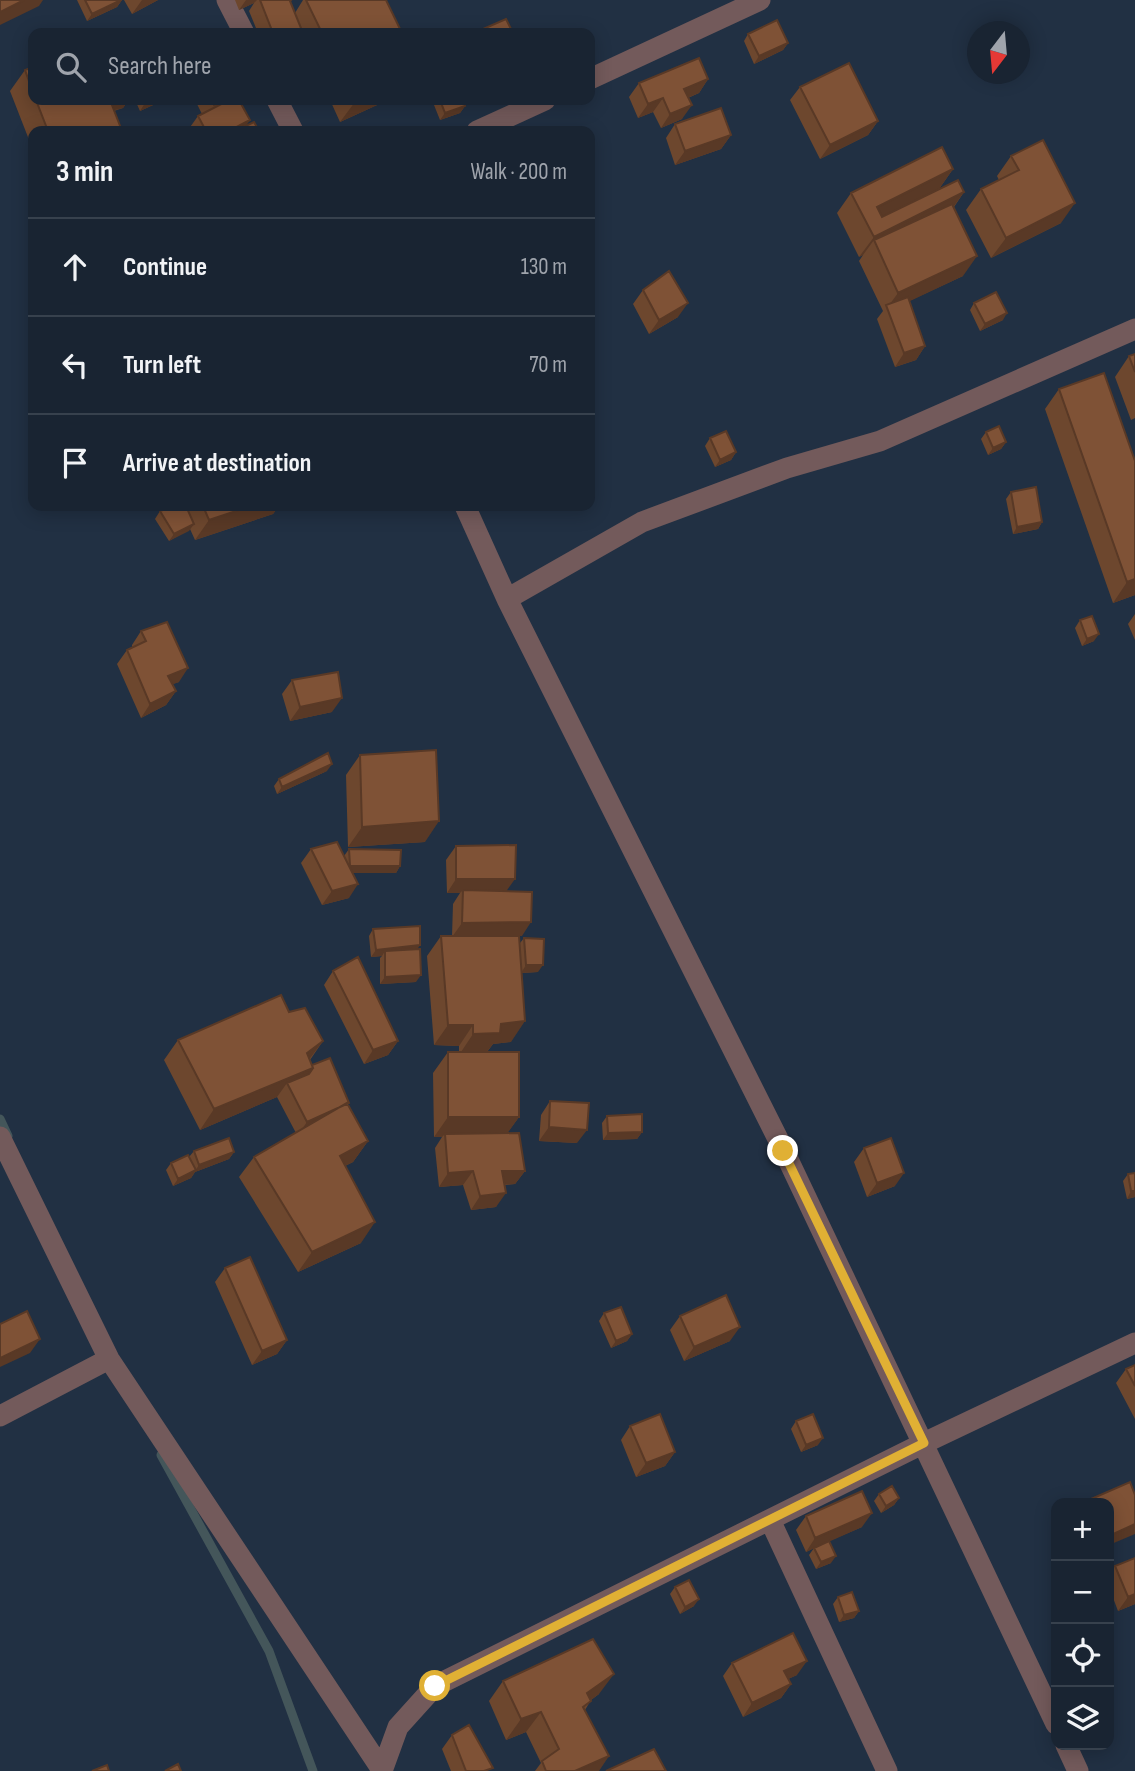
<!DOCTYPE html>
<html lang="en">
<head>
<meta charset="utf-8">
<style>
  :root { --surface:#192432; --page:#26303e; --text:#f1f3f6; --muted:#9fa4ac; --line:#37414d }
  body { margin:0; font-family:"Sofia Sans Condensed",sans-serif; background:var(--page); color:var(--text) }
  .controls { position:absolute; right:21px; bottom:21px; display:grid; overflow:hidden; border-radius:14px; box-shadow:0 4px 18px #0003 }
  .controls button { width:63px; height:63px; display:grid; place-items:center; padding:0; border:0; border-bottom:2px solid var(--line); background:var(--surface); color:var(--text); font:35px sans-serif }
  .compass { position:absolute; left:967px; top:21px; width:63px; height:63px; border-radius:50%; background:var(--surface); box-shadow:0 4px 18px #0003; rotate:196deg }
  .stop { position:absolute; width:21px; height:21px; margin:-16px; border:5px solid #e0b034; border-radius:50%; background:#fff }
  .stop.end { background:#e0b034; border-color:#fff; box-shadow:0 2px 7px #0008 }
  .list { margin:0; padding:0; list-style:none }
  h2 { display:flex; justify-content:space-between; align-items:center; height:91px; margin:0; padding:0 28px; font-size:30px }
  h2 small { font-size:23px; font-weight:400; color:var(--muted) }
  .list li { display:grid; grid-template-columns:46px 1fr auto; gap:21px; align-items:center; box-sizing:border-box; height:98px; padding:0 28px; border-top:2px solid var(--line) }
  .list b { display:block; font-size:26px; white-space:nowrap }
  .list em { font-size:23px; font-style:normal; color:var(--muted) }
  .icon { flex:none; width:38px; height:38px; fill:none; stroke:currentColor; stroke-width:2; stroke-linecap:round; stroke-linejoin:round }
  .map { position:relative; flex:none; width:1135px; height:1771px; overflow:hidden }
  .search { position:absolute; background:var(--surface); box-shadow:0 4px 18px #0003; left:28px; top:28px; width:567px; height:77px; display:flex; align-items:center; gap:18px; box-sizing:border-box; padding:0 24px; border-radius:14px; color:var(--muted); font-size:26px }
  .panel { position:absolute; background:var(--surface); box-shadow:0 4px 18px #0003; left:28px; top:126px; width:567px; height:385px; border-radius:14px }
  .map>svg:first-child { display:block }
</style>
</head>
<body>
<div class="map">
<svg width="1135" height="1771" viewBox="0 0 1135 1771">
  <rect width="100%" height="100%" fill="#213043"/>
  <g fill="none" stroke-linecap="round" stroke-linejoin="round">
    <path stroke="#44565a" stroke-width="9" d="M0 1119 8 1136
      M161 1455 269 1651 313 1771"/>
    <path stroke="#735a5b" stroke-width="21" d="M227 0 244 33
      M590 79 760 0
      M277 100 293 131
      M477 131 545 100
      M465 506 507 599 784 1151 1056 1724
      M507 599 642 522 787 468 880 441 1135 329
      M0 1137 109 1359 382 1770
      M0 1416 109 1359
      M770 1520 887 1771
      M1066 1745 1078 1771
      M382 1771 398 1727 435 1686 924 1443 1135 1343"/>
  </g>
  <path fill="#6d472e" d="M77 0H122L117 7 87 21Z
    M124 0H158L132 14Z
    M235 0H291L290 1 295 13 303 0H386L402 33H258L249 11 254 3 239 10Z
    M748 34 788 43 783 50 754 64 744 41Z
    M33 67V100H128V101L123 108 114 111 122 131H33V150L10 91 25 70Z
    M708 79 699 93 688 98 682 119 661 128 653 112 638 118 629 97 639 83Z
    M800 87 878 121 868 135 820 159 790 100Z
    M135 100H164L140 111Z
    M195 100H239L250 120 246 125 259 131H189L188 130 198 116 202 114Z
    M330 100H388L340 122Z
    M437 100H463L465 106 460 113 440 120 434 105Z
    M675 124 731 135 721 149 675 165 666 138Z
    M1011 156 1061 223 991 258 966 210 981 189 999 180 997 176Z
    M953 169 939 189 964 192 954 207 963 276 909 301 925 346 916 360 895 367 877 319 883 311 859 261 863 255 859 257 837 213 851 193Z
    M643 290 678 317 649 334 633 304Z
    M974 303 1003 320 980 331 970 310Z
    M1135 354V418L1131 420 1115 377 1129 356Z
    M1059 389 1135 461V595L1113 603 1045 409Z
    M986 432 1006 442 1001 449 988 455 981 439Z
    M710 438 736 452 731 460 715 467 705 446Z
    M1011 492 1042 522 1038 529 1013 534 1006 499Z
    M174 506H279L273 514 195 540 190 529 169 541 155 519 160 511Z
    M1135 614V640L1128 624Z
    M1080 620 1094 641 1082 646 1075 628Z
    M141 631 179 682 172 684 176 691 166 705 141 718 117 664 127 650 132 647V645Z
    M292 680 332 712 290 721 282 694Z
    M360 755 425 842 348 847 346 775Z
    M327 771 277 794 274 786 279 779Z
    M456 846 506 891 522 936H519L520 943 524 938 538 972 522 973 511 1042 493 1044 487 1052 519 1117 507 1133 525 1171 515 1184 505 1185 496 1207 471 1210 463 1185 439 1187 435 1148 442 1137H434L433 1073 448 1052H459V1046L434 1045 427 956 441 936H452L453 904 460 893H447L446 860Z
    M311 849 344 856 349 849 400 866 396 873H353L349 898 322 905 301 863Z
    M373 929 417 949 416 982 380 984V958L382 956 371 957 369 936Z
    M333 971 398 1041 388 1055 364 1064 324 985Z
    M289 1012 323 1041 310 1060 312 1065 348 1104 368 1141 353 1162 345 1166 361 1243 298 1272 239 1177 254 1157 296 1133 277 1097 200 1130 164 1060 178 1040Z
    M550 1101 577 1143 539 1141 541 1115Z
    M607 1116 642 1132 637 1139 603 1140 602 1123Z
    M864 1148 895 1186 867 1197 854 1162Z
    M194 1151 234 1152 229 1159 195 1172 191 1178 173 1186 166 1170 171 1163 189 1157Z
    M1128 1174 1135 1197 1127 1199 1123 1181Z
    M225 1268 287 1340 277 1354 252 1365 215 1282Z
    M604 1313 632 1334 627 1341 611 1348 599 1321Z
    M680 1316 730 1341 684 1361 670 1330Z
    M1135 1365V1419L1116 1383 1126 1369Z
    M796 1421 818 1445 801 1452 791 1429Z
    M630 1426 675 1452 665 1466 636 1477 621 1440Z
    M879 1494 899 1498 894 1505 881 1513 874 1501Z
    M806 1516 862 1527 829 1541 831 1563 816 1569 809 1555 814 1548 818 1546 806 1552 796 1530Z
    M1135 1558V1604L1118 1611 1109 1587V1575L1115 1566Z
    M675 1587 694 1606 680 1614 670 1594Z
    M838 1597 859 1611 854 1618 839 1622 833 1604Z
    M732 1663 797 1675 788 1679 791 1684 781 1698 743 1717 723 1676Z
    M503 1681 599 1694 591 1700 585 1710 599 1771H535L541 1763 526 1732 506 1740 489 1701Z
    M452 1735 484 1771H451L442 1749Z"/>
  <path fill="#593926" d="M24 0H43L39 6 0 25V12Z
    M122 0 117 7 87 21 92 14Z
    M142 0H158L132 14Z
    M246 0H257L254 3 239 10Z
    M788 43 783 50 754 64 759 56Z
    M708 79 699 93 675 103 684 89Z
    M663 98 653 112 638 118 648 104Z
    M147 100H164L140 111Z
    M359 100H388L340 122 355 102Z
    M128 101 123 108 103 113 108 106Z
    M692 105 682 119 661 128 670 114Z
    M465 106 460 113 440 120 445 113Z
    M250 120 242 131H229Z
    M878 121 868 135 820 159 830 145Z
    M731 135 721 149 675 165 685 151Z
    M953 169 939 189 868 225 877 207Z
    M964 192 950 212 874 240 863 255 859 257 874 237Z
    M1075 203 1061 223 991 258 1006 238Z
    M977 256 963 276 889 311 887 308 898 293Z
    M688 303 678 317 649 334 659 320Z
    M1007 313 1003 320 980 331 985 324Z
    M925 346 916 360 895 367 904 353Z
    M1006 442 1001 449 988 455 993 448Z
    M736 452 731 460 715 467 720 460Z
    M251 506H279L273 514 195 540 209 520Z
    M1042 522 1038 529 1013 534 1017 527Z
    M194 524 189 531 169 541 174 534Z
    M1135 579V595L1113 603 1127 582Z
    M1099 634 1094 641 1082 646 1087 639Z
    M188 668 179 682 158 690 168 676Z
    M176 691 166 705 141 718 150 704Z
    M342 698 332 712 290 721 300 707Z
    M332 764 327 771 277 794 282 787Z
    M439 821 425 842 348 847 362 827Z
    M350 866H400L396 873H345Z
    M456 879H515L505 893 463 890 460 893H447Z
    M358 884 349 898 322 905 332 891Z
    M531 922 522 936 452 937 462 923Z
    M420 945 415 953 385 951 382 956 371 957 376 950Z
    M526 965H543L538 972 521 973Z
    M421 975 416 982 380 984 385 977Z
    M525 1021 511 1042 493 1044 486 1053 459 1055 473 1034 501 1024Z
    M448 1025H473L459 1046 434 1045Z
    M323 1041 308 1061 307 1053Z
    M398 1041 388 1055 364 1064 373 1050Z
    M313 1068 299 1088 287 1083 277 1097 200 1130 214 1109Z
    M349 1103 339 1117 297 1136 307 1122Z
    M448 1117H519L504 1138 445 1134 442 1137H434Z
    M549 1127 587 1130 577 1143 539 1141Z
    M642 1132 637 1139 603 1140 608 1133Z
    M368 1141 353 1162 325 1176 340 1156Z
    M234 1152 229 1159 195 1172 191 1178 173 1186 178 1179 195 1171 199 1165Z
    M473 1171 463 1185 439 1187 448 1173Z
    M502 1171H525L515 1184 493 1185Z
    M904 1173 895 1186 867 1197 877 1183Z
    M1131 1191H1135V1197L1127 1199Z
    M506 1193 496 1207 471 1210 480 1196Z
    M375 1222 361 1243 298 1272 312 1252Z
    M740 1327 730 1341 684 1361 694 1347Z
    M632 1334 627 1341 611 1348 616 1341Z
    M40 1339 30 1353 0 1367V1358Z
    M287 1340 277 1354 252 1365 262 1351Z
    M823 1438 818 1445 801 1452 806 1445Z
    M675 1452 665 1466 636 1477 646 1463Z
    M899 1498 894 1505 881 1513 886 1506Z
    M872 1513 862 1527 806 1552 815 1538Z
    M1135 1524V1534L1109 1545V1536Z
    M836 1556 831 1563 816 1569 821 1562Z
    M1135 1594V1604L1118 1611 1128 1597Z
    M699 1599 694 1606 680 1614 685 1607Z
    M859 1611 854 1618 839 1622 844 1615Z
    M807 1661 797 1675 775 1685 784 1671Z
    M614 1674 599 1694 573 1713 587 1693Z
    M791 1684 781 1698 743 1717 752 1703Z
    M541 1712 526 1732 506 1740 521 1719Z
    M609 1756 599 1771H575Z"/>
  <path fill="#7f5236" stroke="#593926" stroke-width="2" d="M0 0H24L0 12Z
    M85 0H121L92 14Z
    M260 0H291L290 1 303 33H273Z
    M306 0H386L402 33H322Z
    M506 19 513 33H485L483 29Z
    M777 20 788 43 759 56 748 34Z
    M184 29 186 33H173Z
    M699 58 708 79 684 89 692 105 670 114 663 98 648 104 639 83Z
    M849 63 878 121 830 145 800 87Z
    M33 67V92L25 70Z
    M36 100H110L122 131H48Z
    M110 100H128V101L112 105Z
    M211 100H227L214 105Z
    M229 100H239L250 120 229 131H206L198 116Z
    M440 100H463L465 106 445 113Z
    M721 108 731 135 685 151 675 124Z
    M254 122 259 131H235Z
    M1043 140 1075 203 1006 238 981 189 1019 170 1011 156Z
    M942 147 953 169 877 207 882 217 958 180 964 192 874 237 851 193Z
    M952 204 977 256 898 293 874 240Z
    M669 271 688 303 659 320 643 290Z
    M996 292 1007 313 985 324 974 303Z
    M908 297 925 346 904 353 886 305Z
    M1135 354V372L1129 356Z
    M1104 373 1135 461V579L1127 582 1059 389Z
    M999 426 1006 442 993 448 986 432Z
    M726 431 736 452 720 460 710 438Z
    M1036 487 1042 522 1017 527 1011 492Z
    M174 506H186L194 524 174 534 160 511Z
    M203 506H251L209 520Z
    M1092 616 1099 634 1087 639 1080 620Z
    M167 622 188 668 168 676 176 691 150 704 127 650 146 641 141 631Z
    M338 672 342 698 300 707 292 680Z
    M436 750 439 821 362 827 360 755Z
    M328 753 332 764 282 787 279 779Z
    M337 842 358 884 332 891 311 849Z
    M516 845 515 879H456V846Z
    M349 849 401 850 400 866H350Z
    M463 890 532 892 531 922 462 923Z
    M420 926V945L376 950 373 929Z
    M441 936H519L525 1021 501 1024 500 1033 473 1034V1025H448Z
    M524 938 544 939 543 965H526Z
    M420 949 421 975 385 977V951Z
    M358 957 398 1041 373 1050 333 971Z
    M281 995 289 1012 305 1008 323 1041 307 1053 313 1068 214 1109 178 1040Z
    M448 1052H519V1117H448Z
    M330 1058 349 1103 307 1122 287 1083 309 1074 313 1068 312 1065Z
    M550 1101 589 1103 587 1130 549 1127Z
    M347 1103 368 1141 340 1156 375 1222 312 1252 254 1157Z
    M642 1114V1132L608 1133 607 1116Z
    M519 1133 525 1171H502L506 1193 480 1196 473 1171 448 1173 445 1134Z
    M229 1138 234 1152 199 1165 194 1151Z
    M891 1138 904 1173 877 1183 864 1148Z
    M188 1155 196 1170 178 1179 171 1163Z
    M1135 1173V1191H1131L1128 1174Z
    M250 1257 287 1340 262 1351 225 1268Z
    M726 1295 740 1327 694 1347 680 1316Z
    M621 1307 632 1334 616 1341 604 1313Z
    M27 1311 40 1339 0 1358V1324Z
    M1135 1365V1386L1126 1369Z
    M660 1414 675 1452 646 1463 630 1426Z
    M813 1414 823 1438 806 1445 796 1421Z
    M1130 1482 1135 1495V1524L1109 1536V1503H1082Z
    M892 1486 899 1498 886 1506 879 1494Z
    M862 1491 872 1513 815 1538 806 1516Z
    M829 1541 836 1556 821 1562 814 1548Z
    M1135 1558V1594L1128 1597 1115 1566Z
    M689 1580 699 1599 685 1607 675 1587Z
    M852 1592 859 1611 844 1615 838 1597Z
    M793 1633 807 1661 784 1671 791 1684 752 1703 732 1663Z
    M593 1639 614 1674 587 1693 591 1701 583 1707 609 1756 575 1771H546L542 1761 559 1749 541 1712 521 1719 503 1681Z
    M469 1725 493 1768 484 1771H466L452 1735Z
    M654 1749 666 1771H606Z
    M178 1764 181 1771H165Z
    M107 1765 109 1771H92Z"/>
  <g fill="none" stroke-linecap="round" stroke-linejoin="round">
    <path stroke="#e0b034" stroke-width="9" d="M435 1686 924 1443 783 1151"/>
  </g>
</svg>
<div class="controls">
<button>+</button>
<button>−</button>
<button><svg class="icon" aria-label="locate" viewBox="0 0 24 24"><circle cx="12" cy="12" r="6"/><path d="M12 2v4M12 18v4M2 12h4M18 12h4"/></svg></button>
<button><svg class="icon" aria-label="layers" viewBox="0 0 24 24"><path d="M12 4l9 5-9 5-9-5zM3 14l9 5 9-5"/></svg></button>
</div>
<svg class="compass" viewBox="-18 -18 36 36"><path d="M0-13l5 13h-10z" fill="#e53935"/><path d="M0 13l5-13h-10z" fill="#9fa4ac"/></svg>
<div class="stop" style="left:435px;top:1686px"></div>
<div class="stop end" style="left:783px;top:1151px"></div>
<div class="search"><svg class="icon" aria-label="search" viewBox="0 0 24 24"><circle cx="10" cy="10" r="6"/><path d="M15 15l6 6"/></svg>Search here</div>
<section class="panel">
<h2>3 min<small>Walk · 200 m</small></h2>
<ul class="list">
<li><svg class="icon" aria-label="ahead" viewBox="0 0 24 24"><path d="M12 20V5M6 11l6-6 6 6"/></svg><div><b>Continue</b></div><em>130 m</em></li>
<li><svg class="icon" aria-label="left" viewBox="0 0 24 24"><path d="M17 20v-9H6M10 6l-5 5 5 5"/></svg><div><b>Turn left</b></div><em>70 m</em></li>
<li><svg class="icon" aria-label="arrive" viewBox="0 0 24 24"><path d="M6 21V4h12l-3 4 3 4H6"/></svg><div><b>Arrive at destination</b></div></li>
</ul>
</section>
</div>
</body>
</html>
